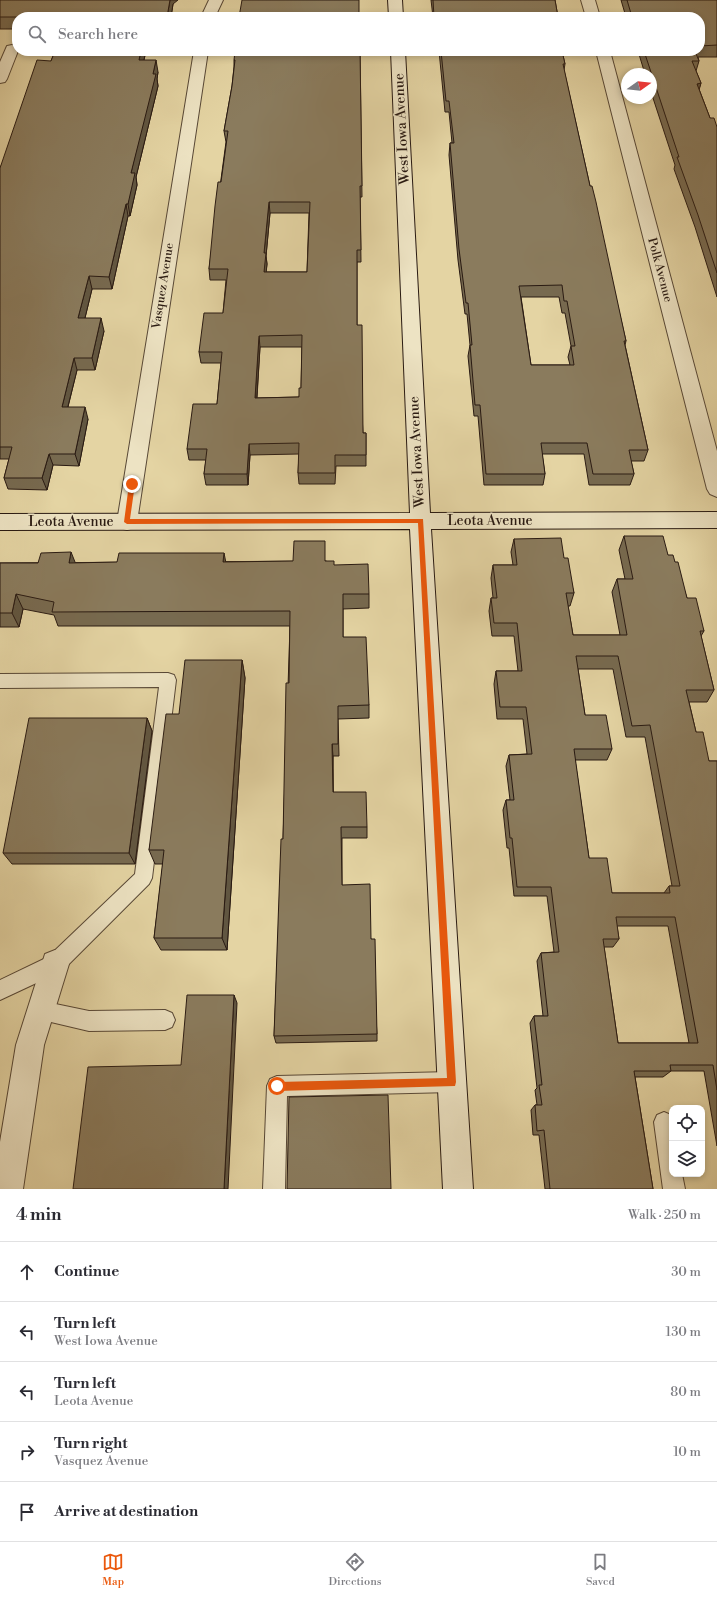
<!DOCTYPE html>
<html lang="en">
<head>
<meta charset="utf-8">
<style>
  :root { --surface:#fff; --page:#f2f2f3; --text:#2b2b33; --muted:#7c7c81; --line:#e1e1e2; --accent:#ea580c }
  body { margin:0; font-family:"Libre Bodoni",serif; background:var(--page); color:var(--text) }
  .controls { position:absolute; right:12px; bottom:12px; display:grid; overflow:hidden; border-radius:8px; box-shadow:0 2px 6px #0003 }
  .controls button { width:36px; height:36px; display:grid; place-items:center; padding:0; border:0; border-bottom:1px solid var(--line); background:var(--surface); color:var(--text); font:20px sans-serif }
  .compass { position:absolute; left:621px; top:68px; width:36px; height:36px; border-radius:50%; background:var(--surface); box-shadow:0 2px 6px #0003; rotate:75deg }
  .stop { position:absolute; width:12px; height:12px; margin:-9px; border:3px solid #ea580c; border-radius:50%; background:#fff }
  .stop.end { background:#ea580c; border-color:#fff; box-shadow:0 1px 4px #0008 }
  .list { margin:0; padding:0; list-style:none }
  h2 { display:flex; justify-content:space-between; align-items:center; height:52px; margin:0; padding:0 16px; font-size:17px }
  h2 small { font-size:13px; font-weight:400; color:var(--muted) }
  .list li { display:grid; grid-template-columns:26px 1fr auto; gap:12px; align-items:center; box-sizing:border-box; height:60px; padding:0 16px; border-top:1px solid var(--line) }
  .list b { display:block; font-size:15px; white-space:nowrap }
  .list p { margin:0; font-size:13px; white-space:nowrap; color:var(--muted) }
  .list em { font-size:13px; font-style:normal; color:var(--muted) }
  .icon { flex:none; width:22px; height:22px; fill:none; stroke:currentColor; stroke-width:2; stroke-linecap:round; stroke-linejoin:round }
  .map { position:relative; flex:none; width:717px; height:1189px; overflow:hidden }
  .search { position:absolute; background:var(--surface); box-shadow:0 2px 6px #0003; left:12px; right:12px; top:12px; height:44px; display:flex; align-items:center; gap:10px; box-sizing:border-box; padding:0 14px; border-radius:16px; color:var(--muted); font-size:15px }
  .sheet { height:352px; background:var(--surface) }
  nav { display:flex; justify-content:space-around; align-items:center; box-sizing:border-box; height:56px; border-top:1px solid var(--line); background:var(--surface); font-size:11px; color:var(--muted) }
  nav a { display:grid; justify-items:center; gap:2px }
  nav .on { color:var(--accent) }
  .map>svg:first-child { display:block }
</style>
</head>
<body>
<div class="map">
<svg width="717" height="1189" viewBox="0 0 717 1189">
  <rect width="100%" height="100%" fill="#e4d4a3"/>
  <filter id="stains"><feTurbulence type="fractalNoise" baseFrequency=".005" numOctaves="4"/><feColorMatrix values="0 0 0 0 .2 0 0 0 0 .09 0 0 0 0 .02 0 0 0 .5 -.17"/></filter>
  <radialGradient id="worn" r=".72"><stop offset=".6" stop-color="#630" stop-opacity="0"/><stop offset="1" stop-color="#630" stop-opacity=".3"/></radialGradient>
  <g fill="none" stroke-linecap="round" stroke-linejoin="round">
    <g stroke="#584836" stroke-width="2">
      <path id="lane" d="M168 673 174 675 176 680 152 878 149 884 62 971 0 1000V980L48 957 135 874 159 687 0 688V674Z
        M41 1001 89 1011 165 1010 172 1013 175 1020 172 1027 165 1030 89 1031 34 1018 31 1011 34 1004Z
        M452 1072 459 1075 462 1082 459 1089 452 1092 287 1096 285 1189H263L267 1086 270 1079 277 1076Z
        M664 1112 671 1115 672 1117V1174H682L685 1189H663L654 1122 657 1115Z"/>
    </g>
    <g stroke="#584836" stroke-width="2">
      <path id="street" d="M209 0H223L215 17H201Z
        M581 0H595L600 17H586Z
        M12 45 17 46 18 51 7 79 5 82 0 83V62L7 46Z
        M194 51H208L137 522 134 528 127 530 120 528 117 522Z
        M596 51H610L717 451V497L710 494 707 489Z
        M55 950 65 954 69 964 44 1045 23 1189H0V1142L16 1045 45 954Z"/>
    </g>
    <g stroke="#291a12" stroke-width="2">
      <path id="secondary" d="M388 0H402L403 17H389Z
        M391 51H405L430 513 717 512V528L431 529 473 1189H443L410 529 0 530V514L410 513Z"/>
    </g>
    <use href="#lane" fill="#ede3c3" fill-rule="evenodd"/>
    <use href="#street" fill="#ede3c3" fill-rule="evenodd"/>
    <use href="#secondary" fill="#ede3c3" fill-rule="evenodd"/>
  </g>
  <path fill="#776a50" stroke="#291a12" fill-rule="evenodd" d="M0 0 173 4 171 17H17V29H0Z
    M431 0H555L558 17H433Z
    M621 0H717V57H698L699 61 696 71 701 83 699 89 710 118 717 127V297L695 227 674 169 675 165 651 92V74H645L638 51H700V17H626Z
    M55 51H146L144 60 158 72 157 79 158 86 136 177 137 185 130 216H128L112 289H92L85 318 104 331 95 370H77L68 407 88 419 79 466 53 465 47 490 8 489 4 478 9 459H0V168L51 61Z
    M360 51 362 197H360L361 262H357V325L363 433H366V466H336L335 484H299L298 473 299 454 250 455 248 485H206L204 474 206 460H189L187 449 217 404 221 363H201L199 352 223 313 226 280H210L209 269 226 142 224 131 232 86 234 67V60ZM270 213H309L307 272H266L267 264 266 256ZM260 347H302L301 388 299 397 257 398Z
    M439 51H562L565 64 564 70 590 186 626 341 625 345 648 450 644 461H631L634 474 630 485H589L584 454H542L545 474 543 485H484L478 416H474L468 356 470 345 467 314H465L458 260 449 155 450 143H452L449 112H445ZM521 297H559L562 313H565L571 346 568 357 570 365H531Z
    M624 536 668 555 675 562 687 598 704 631 701 636 714 690 707 702H689L696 732 709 761H717V1146L704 1071H671L663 1077H635L653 1189H545L539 1135H533L531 1110 535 1105H537L535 1090 537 1088 530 1023 534 1016H543L537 961 541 953 554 952 547 896H514L509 848H507L503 810 506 800H510L506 766 509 755 527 754 523 719H497L494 684 496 671H518L514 636H492L489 611 491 598H493L491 578 493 565H513L511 552 514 539 564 558 574 593 570 606H568L573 635H620L612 592 617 579H625L619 550ZM578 669H613L626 737H645L672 886H669L664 893H612L589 858 575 760H607L612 749 585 715ZM617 926H668L689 1043H618L604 947H613L619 939Z
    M326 561 334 565 369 594V608L343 609V637L369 705V718L338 719 339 756H333V792L367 827V838H342V885L371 939 377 1034V1041L276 1043 274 1036 283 839 290 626H58L54 615 23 609 19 627H0V563Z
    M242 660 245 678 227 950H161L154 938 163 864H155L149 850 179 714Z
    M147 718 152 731 135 864H12L3 853Z"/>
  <path fill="#615641" stroke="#291a12" d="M170 0H178L173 4 171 17H167Z
    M141 51H146L141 72 139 60Z
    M156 60 158 72 157 79 158 86 136 177 137 185 130 216 128 204 131 173Z
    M701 83 698 94 697 84Z
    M269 202 270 213 266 256 267 264 265 284 264 272V253Z
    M126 204 128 216 112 289 109 277Z
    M89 276 92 289 82 330 78 318Z
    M101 318 104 331 95 370 92 358Z
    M259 336 260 347 256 409 255 398Z
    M74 358 77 370 65 418 62 407Z
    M85 407 88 419 79 466 75 454Z
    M249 444 250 455 248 485 247 474Z
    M49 454 53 465 47 490 42 478Z
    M71 552 77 567 69 563Z
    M224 553 227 568 223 562Z
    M16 594 23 609 19 627 12 613Z
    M242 660 245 678 227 950 222 938Z
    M147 718 152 731 135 864 129 853Z
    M332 744 333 756V804V792Z
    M234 995 237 1003 228 1189H224Z"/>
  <path fill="#8a7b5d" stroke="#291a12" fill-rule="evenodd" d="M0 0H170L167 17H0Z
    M242 0H359V17H239Z
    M433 0H555L558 17H434Z
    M627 0H717V45L700 46V17H632Z
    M55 51H141L139 60H156L153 74H156L131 173H135L128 204H126L109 277 89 276 78 318H101L92 358H74L62 407H85L75 454H49L42 478H4L12 447H0V168L37 60 51 61Z
    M235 51H360L362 186H360L361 250H357V325H362L363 433H366V455H335V473H298L299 443 249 444 247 474H204L207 449H187L193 404H217L222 352H199L204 313H223L228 269H209L215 206 218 182H221L228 131H224L232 86 235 60H234ZM269 202H310L307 272H264L266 253H264ZM302 335 301 388H299V397L255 398 259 336Z
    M441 51H562L565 64H563L590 186H592L596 202 626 341H624L648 450H629L634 474H593L587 443H541L545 474H486L480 405H475L470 345H472L468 303H466L459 249 450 143H454L449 101H446ZM562 285 564 301H567L575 346H571L574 365H531L519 286Z
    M644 51H695L699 61H692L701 83 697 84 710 118H714L717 127V273L698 215 677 157H679Z
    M624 536H663L668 555H673L675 562H678L687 598H696L704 631H700L714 690H686L696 732H703L709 761H717V1090L713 1065H670L671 1071H634L653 1189H550L544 1130 537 1131 535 1105H542L539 1085H542L534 1016H548L541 953 559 952 551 887H517L512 838H510L506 800H514L509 755 532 754 526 707H500L496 671H522L517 623H494L491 598H497L493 565H517L514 539 561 538 564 558H568L574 593H566L573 635H627L617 579H633ZM576 656H618L632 726 650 725 680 886H669L670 893H612L607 858H589L574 749H612L606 715H585ZM616 917H675L698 1043H618L603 939H619Z
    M294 541H325V561H334V565L368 564 369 594H343V637H366L369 705 338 706V744H332L333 792H366L367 827H341L342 885 370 884 371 939H375L377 1034 274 1036 281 839H283L286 683H289L290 611 52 612 54 602 16 594 12 613H0V563H38L41 553 71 552 69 563 117 562 119 553H224L223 562 293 561Z
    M185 660H242L222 938H154L164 850H149L166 714H179Z
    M29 718H147L129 853H3Z
    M187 995H234L224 1189H73L88 1067 181 1065Z
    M388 1095 391 1189H287L289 1097Z"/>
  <path fill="#ea580c" d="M132 481 135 484 130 519H423L456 1082 455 1086 277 1091 274 1089 272 1086 274 1083 277 1082 447 1078 418 523 127 524 124 522 129 484Z"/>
  <g text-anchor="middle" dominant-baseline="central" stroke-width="3" stroke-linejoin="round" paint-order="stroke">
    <g font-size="12" fill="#291a12" stroke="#ede3c3">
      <text transform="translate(660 270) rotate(75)">Polk Avenue</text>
      <text transform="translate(163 286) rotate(-81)">Vasquez Avenue</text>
    </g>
    <g font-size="14" fill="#291a12" stroke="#ede3c3">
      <text transform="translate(402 129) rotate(-93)">West Iowa Avenue</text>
      <text transform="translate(417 452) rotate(-93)">West Iowa Avenue</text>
      <text x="490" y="521">Leota Avenue</text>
      <text x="71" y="522">Leota Avenue</text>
    </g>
  </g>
  <rect width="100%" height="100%" filter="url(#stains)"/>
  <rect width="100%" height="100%" fill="url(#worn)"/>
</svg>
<div class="controls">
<button><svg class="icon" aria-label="locate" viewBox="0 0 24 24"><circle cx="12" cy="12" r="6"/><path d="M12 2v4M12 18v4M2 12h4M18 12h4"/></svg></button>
<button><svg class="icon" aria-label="layers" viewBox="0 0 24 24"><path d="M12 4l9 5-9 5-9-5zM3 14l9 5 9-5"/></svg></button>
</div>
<svg class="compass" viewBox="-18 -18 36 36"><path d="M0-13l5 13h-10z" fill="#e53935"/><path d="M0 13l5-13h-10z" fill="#7c7c81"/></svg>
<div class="stop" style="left:277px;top:1086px"></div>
<div class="stop end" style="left:132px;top:484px"></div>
<div class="search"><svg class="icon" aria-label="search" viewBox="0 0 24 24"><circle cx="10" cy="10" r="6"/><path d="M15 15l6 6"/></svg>Search here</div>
</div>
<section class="sheet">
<h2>4 min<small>Walk · 250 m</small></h2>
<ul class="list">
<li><svg class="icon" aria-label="ahead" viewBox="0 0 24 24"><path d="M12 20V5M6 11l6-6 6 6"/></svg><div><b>Continue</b></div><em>30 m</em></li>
<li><svg class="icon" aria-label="left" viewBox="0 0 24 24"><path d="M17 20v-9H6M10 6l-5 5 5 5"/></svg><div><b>Turn left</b><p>West Iowa Avenue</p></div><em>130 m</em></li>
<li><svg class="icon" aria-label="left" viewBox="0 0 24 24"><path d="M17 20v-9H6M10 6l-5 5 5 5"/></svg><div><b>Turn left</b><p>Leota Avenue</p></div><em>80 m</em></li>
<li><svg class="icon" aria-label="right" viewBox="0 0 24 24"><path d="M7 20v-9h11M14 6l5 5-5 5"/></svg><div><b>Turn right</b><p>Vasquez Avenue</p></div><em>10 m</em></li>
<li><svg class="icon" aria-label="arrive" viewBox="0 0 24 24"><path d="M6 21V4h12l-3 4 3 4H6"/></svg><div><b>Arrive at destination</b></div></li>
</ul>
</section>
<nav>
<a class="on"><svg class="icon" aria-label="map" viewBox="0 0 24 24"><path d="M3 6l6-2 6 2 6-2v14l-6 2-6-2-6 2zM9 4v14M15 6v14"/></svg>Map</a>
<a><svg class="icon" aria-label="directions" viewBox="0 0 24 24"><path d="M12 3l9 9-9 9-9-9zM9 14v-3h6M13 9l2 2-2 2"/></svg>Directions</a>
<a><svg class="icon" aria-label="saved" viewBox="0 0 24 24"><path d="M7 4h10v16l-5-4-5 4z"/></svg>Saved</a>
</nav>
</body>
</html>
